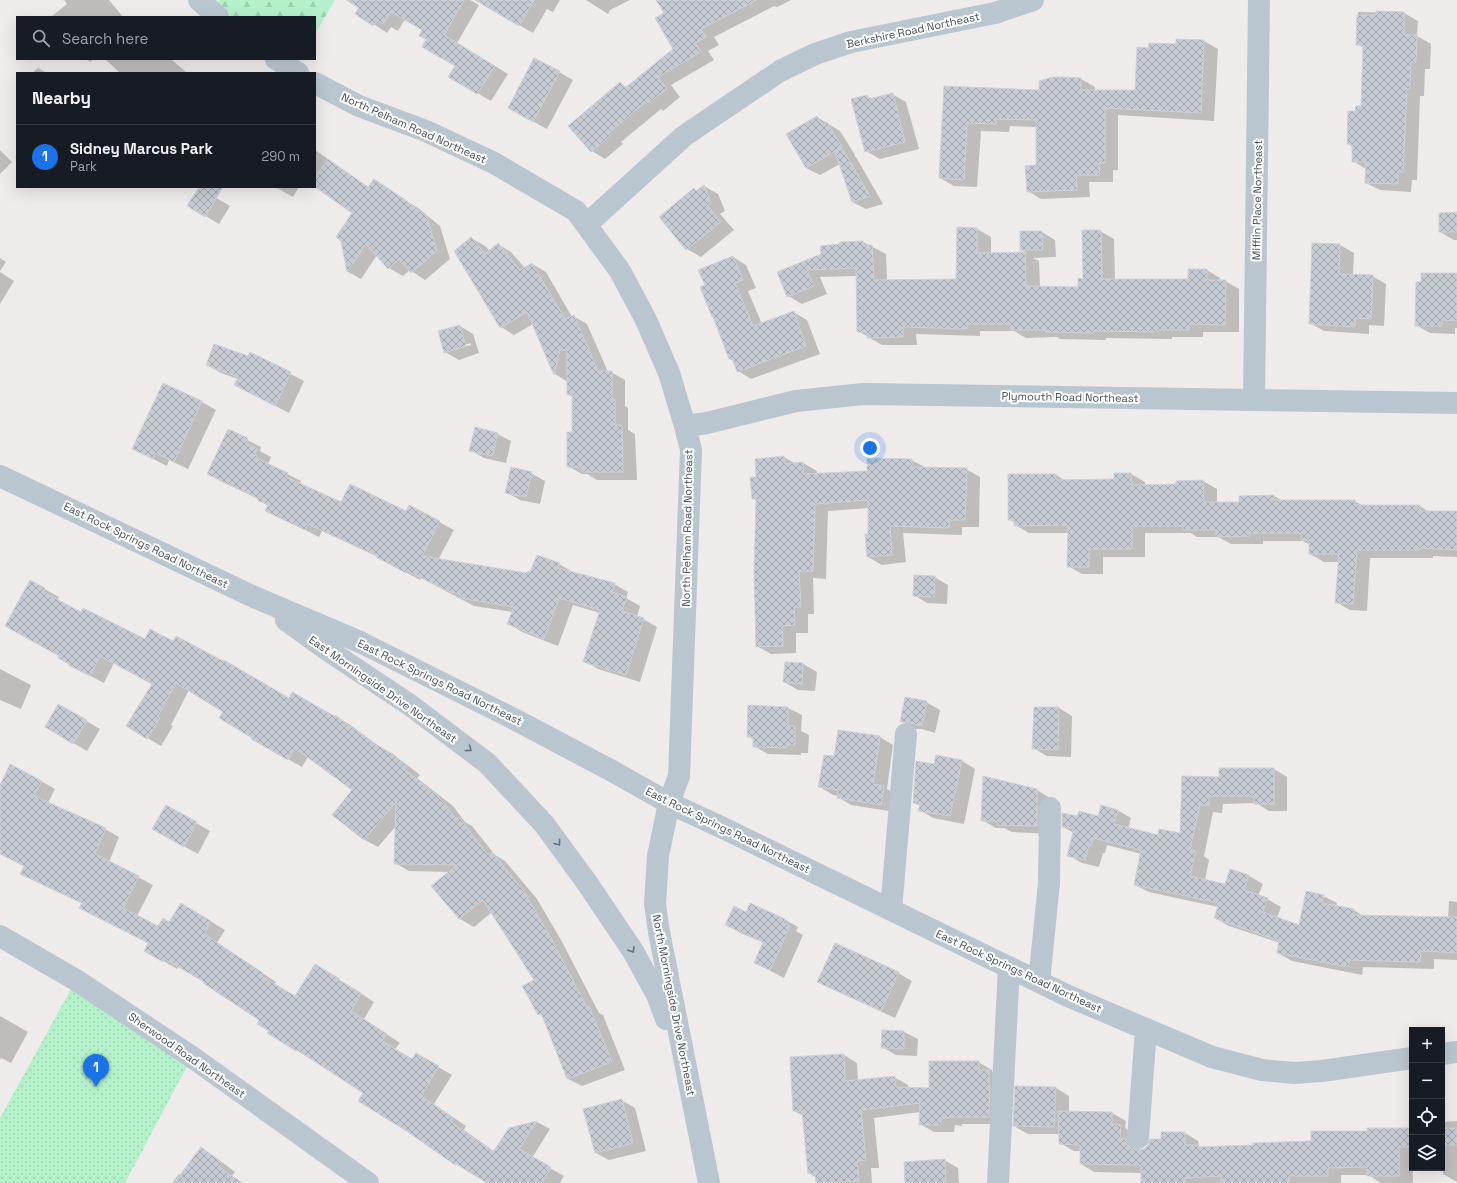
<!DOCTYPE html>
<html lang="en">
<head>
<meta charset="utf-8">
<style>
  :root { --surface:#171b24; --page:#20242c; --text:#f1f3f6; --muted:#9ea1a6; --line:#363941; --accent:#1a73e8 }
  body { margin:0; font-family:"Space Grotesk",sans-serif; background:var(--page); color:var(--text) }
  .controls { position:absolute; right:12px; bottom:12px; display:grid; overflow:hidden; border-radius:0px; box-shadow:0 4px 16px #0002 }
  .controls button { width:36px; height:36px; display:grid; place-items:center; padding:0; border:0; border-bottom:1px solid var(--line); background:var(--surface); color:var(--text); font:20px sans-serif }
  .you { position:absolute; left:870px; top:448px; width:14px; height:14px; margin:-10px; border:3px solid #fff; border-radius:50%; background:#1a73e8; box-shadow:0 0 0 6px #1a73e833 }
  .badge { display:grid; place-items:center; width:26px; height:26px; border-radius:50%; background:var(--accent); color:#fff; font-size:13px; font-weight:700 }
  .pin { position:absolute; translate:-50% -33px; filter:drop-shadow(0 1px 2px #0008) }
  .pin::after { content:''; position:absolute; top:21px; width:14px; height:12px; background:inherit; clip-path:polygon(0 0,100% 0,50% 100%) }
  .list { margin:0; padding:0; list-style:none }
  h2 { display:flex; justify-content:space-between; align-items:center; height:52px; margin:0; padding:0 16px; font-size:17px }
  h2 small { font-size:13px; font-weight:400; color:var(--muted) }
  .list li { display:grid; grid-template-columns:26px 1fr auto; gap:12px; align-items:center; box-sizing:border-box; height:64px; padding:0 16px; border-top:1px solid var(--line) }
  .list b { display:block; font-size:15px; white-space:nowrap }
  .list p { margin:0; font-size:13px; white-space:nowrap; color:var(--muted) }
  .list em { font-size:13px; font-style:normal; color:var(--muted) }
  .icon { flex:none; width:22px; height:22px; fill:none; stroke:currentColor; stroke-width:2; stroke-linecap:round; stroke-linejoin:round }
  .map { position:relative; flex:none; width:1457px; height:1183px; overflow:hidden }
  .search { position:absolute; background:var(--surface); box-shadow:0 4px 16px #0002; left:16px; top:16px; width:300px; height:44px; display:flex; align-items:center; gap:10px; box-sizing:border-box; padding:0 14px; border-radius:0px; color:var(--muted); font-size:15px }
  .panel { position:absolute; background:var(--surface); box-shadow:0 4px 16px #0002; left:16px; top:72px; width:300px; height:116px; border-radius:0px }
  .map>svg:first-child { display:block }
</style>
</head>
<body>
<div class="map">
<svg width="1457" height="1183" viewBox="0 0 1457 1183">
  <defs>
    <pattern id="green-dots" width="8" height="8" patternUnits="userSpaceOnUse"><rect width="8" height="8" fill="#b4f1cb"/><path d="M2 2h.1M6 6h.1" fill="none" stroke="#9cd0b1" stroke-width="1.8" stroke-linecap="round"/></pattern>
    <pattern id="forest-firs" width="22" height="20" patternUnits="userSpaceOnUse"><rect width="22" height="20" fill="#b4f1cb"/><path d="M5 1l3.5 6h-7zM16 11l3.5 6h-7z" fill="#9cd0b1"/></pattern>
    <pattern id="building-cross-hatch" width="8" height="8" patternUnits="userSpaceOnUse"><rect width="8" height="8" fill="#c6cad2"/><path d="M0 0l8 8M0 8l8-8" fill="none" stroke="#a2a6ad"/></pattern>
  </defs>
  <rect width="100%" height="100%" fill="#efebeb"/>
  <path fill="url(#green-dots)" d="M76 980 192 1057 125 1183H0V1118Z"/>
  <path fill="url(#forest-firs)" d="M219 0H335L315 34V17H232L214 7Z"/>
  <path fill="#0003" fill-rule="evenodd" d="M64 0H109L123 17H51L67 4Z
    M353 0H470L479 5 457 43 508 74 491 101 450 77 456 66 427 39 424 30 405 19 398 31 391 27 387 33 357 13 361 6Z
    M487 0H560L553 12 547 9 533 33 485 5Z
    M586 0H630L610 10 608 14Z
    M678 0H791L777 7 774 6 714 37 719 45 708 51 714 60 671 85 680 97 663 111 661 109 621 142 623 144 605 159 592 151 570 126 620 84 627 87 674 49 665 13Z
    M1358 12 1404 13 1418 21 1417 36 1431 44 1430 69H1425L1424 96H1420L1417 180H1412L1411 192 1380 190 1366 183V169L1353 161V147L1348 144 1356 112 1362 107 1364 48 1357 44Z
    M1204 41 1218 49 1214 121 1118 115V170H1113V182H1089L1090 197 1041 199 1028 191 1037 166V127L1010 126 1009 132 981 131 977 187 954 186 940 178 945 87 1040 91 1081 79 1095 87V91H1136L1149 49Z
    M86 59H94L90 62Z
    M105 59H171L186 72 120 73Z
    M38 68 47 73H32Z
    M559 72 573 80 547 129 523 116Z
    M892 94 906 102 919 149 880 159 866 151 867 96 873 99Z
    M817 117 840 131 855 155 854 156 856 157 883 204 866 209 852 202 840 164 820 175 806 168Z
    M0 150 12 162 0 174Z
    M315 150 369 188 387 189 418 208 440 226 450 259 425 280 410 270 403 276 389 268 377 255 361 279 348 272 342 241 353 212 315 186Z
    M704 186 718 194 725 211 720 214 734 230 701 257 687 249 697 191Z
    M275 187H299L293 197Z
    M199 188 230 206 219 224 189 206Z
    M1457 213V240H1454L1440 232Z
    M958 228 977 229 991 237V254L1027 253 1021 250 1042 232 1055 240 1056 257 1033 258 1039 261 1040 287 1079 288 1084 280 1100 231 1114 239 1115 280H1188L1207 270 1220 278V281H1225L1239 289V332H1203V337H1172V339L1106 338V340L1060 339 1057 337 1026 338 1014 331H980V336L916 334 917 345H882L858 331 857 276 820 277 827 294 802 304 788 296 778 273 863 242 886 254 887 281 957 280Z
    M471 238 485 246 490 251 498 244 511 252 525 268 532 264 546 272 572 317 573 316 587 324 608 372H611L625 380V406L628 408V430L635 434 637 480H597L587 474H582L568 466 573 433V397L568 394V382L555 374 533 324 514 335 501 327Z
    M1313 244 1340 245 1354 253 1353 275 1372 276 1386 284 1384 326 1369 325V334L1324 331 1310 323Z
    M733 257 746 265 756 288 748 291 762 324 793 312 807 320 820 354 751 379 738 371 734 361 729 359 706 286Z
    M0 258 6 262 0 271Z
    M0 272 14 281 0 304Z
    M1457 274V328H1455V334L1430 333 1416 325Z
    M460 326 473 334 479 353 459 360 445 352ZM471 343V345L454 350V348Z
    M250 353 304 381 289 413 235 385 238 379 221 373 207 365 248 358Z
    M163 384 202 402 216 410 188 469 169 460 167 466 133 449Z
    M228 430 261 447 260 451 271 457 268 464 301 481 299 484 342 504 406 512 409 506 454 530 438 560 527 575 559 564 573 572 614 584 628 592 626 598 640 606 637 617 643 619 657 627 640 682 598 669 585 661 600 613 573 605 558 646 522 632 509 624 513 612 474 606 421 578 420 580 378 557 322 531 319 537 267 511 269 506 258 500V499L222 482 208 474Z
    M497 434 511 441 506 463 484 458 470 450Z
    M784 457 796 464 803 463 817 471V474L868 471 911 460 925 467 966 469 980 477 979 527H962V535L903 533 906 562 882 565 868 557 869 508 828 511 826 579 813 578 814 614H808V633H796V653L771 654 757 646V501L753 498 757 478Z
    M531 473 545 481 540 504 520 500 506 492Z
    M1115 474H1131L1145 482V486L1177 485V482L1203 481 1217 489V503H1240V497L1274 496 1283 501H1354L1364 506H1420L1429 512H1457V557L1433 556V558H1370L1367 611 1350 610 1336 602 1340 562H1324L1310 554V545L1303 541H1263V544H1231L1218 537H1197L1191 533H1145V557H1103V574H1082L1068 566 1069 533H1029L1015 525V523L1009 519 1056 475 1066 481 1115 480Z
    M934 577 948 585 947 604 927 603 914 595Z
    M30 581 59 597 57 601 81 614 289 700 334 717 335 716 349 724 384 750 406 764 420 775 417 778 453 806 465 822 472 826 495 855 505 861 537 899 561 940 599 1013 603 1015 625 1070 582 1086 568 1079 544 1017 539 1014 535 980 492 912 474 927 460 919 433 886 451 872 409 871 395 863 396 826 378 847 365 840 334 815 354 790 308 757 302 767 253 739V738L225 712 189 690 171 725 173 726 161 746 127 726 153 684 114 663 104 683 69 665 60 656Z
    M803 664 817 672 815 691 798 690 784 682Z
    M0 669 31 685 21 709 0 700Z
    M926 702 940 710 935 733 922 729H915L901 721Z
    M59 705 100 729 87 751 46 727Z
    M788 708 802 715 801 731 809 735 808 753H801V755L768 754 754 746V740L748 736Z
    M1059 708 1072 716 1071 757 1047 756 1033 748Z
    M880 737 893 745 887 789 897 795 895 812 851 805 838 797V796L833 795 820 787 835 757Z
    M962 761 975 769 964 824 933 818 920 810V806L914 802 935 765Z
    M1274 769 1287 777V811H1269L1256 803 1223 804 1222 813 1213 812 1204 856 1209 860 1205 880 1226 885 1231 870 1249 876 1263 884 1258 896 1267 899 1281 907 1277 918 1300 926 1323 896 1337 903 1336 907 1354 910 1363 916 1448 918 1449 901 1457 902V960L1434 959V969L1363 967 1362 975 1292 961 1278 953 1280 943 1229 926 1215 918 1218 907 1149 892 1135 885 1141 854 1107 845 1105 853H1103L1099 867 1082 863 1068 855 1074 833 1063 827 1078 818 1099 817 1117 810 1131 818 1128 829 1159 836 1181 834 1183 777 1220 778Z
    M41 781 55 789 48 803 105 829 119 837 109 862 153 885 137 916 159 927 170 923 181 904 225 930 217 943 276 982 274 985 295 998 329 973 374 1002 364 1019 400 1043 395 1049 413 1060 416 1054 452 1075 434 1104 466 1126 464 1130 495 1152 509 1129 537 1122 550 1129 532 1158 564 1176 560 1183H490L469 1172 456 1164 365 1093 269 1033 270 1031 260 1020 205 982 179 966 177 969 145 950 149 943 81 908 83 904 35 881 21 874 24 866 0 854V787Z
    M1037 790 1050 798 1051 834 1012 832 1004 828H996L982 820Z
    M166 806 210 831 198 854 167 837Z
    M746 913 784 919 798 927 796 931 803 935 784 978 755 963 764 943 740 933 727 925Z
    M898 973 912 981 895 1018 832 989 818 981Z
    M0 1016 28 1032 11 1063 1 1058 0 1060Z
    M883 1031 904 1032 918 1039 917 1056 896 1055 882 1047Z
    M844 1055 857 1063 858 1081 894 1077 908 1085V1088L930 1089 978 1062 992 1070V1072L1003 1079 1002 1124H962V1126L955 1125 954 1132H934L920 1124V1112L874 1118 879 1168H871L872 1183H816L815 1177 809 1173 804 1116 794 1111Z
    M1056 1088 1069 1096V1112L1112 1113 1126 1121 1125 1128 1134 1134 1140 1151 1162 1140 1185 1133 1198 1141 1199 1147 1200 1148 1254 1146 1312 1142 1368 1132 1412 1129 1413 1183H1381L1368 1175H1341V1183H1142V1173L1094 1172 1081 1164V1151H1074L1060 1143V1134H1028L1014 1126Z
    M621 1100 635 1108 646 1151 609 1160 596 1153Z
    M1457 1121V1182L1443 1174 1442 1153V1122Z
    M201 1148 214 1156 235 1172 232 1176 243 1183H172L179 1174 181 1175Z
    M944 1160 958 1168 959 1183H906Z"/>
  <path fill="url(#building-cross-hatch)" stroke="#ced1d8" d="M346 0H464L444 35 495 66 477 94 448 77 455 66 422 47 426 39 419 36 422 30 391 12 383 24 377 20 373 26 355 14 359 8Z
    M475 0H534L519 26Z
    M656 0H757L701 29 706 37 695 43 701 52 658 77 667 89 649 103 647 101 608 134 610 136 591 152 568 126 620 82 625 88 673 49 655 18 664 13Z
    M1376 11 1404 12V35H1417L1416 62H1411L1410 89H1407L1403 172H1398V184L1365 183 1366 162H1352V144H1347L1348 111H1355L1356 106H1361L1363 45H1356L1357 15H1376Z
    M1176 39 1204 40 1201 113 1105 108V163H1099L1100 175H1076L1077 190 1027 192 1025 166 1036 165V120L996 119V124L967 123 964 180 939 178 944 86 1039 90V81L1053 77H1065L1081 78V90H1135L1137 47 1148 48 1149 43 1176 44Z
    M534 58 560 71 533 122 508 108Z
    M893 93 905 142 865 152 851 99 867 95 869 99Z
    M817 116 822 124 827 122 842 147 806 168 786 134Z
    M842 148 870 196 852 202 835 152Z
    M328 159 368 187 374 179 404 199 427 217 437 251 411 273 399 259 388 269 366 244 347 272 341 241 336 237 352 213 315 187V177Z
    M704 185 711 203 707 205 721 222 686 250 659 217 694 188 696 191Z
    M199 187H223L205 217 187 206Z
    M1457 212V232H1439V213Z
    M957 227 977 228V253L1025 252 1026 286 1078 287V278L1083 279 1082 230H1101L1102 279H1188V269H1207V280H1226L1225 325 1189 324V330H1158V332L1093 331V333L1045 332 1046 330H1011V324H967V329L903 327V337L867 338V332H857L856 268 807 270 814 286 787 297 777 272 821 254 820 246 840 244V242L863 241 864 245H872L874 280 956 279Z
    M1020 231H1042L1043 250H1020Z
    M471 237 485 254 498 243 520 270 532 263 565 319 574 315 598 371H612V399H615V425H622L623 472H582V467H567V432H572V395H567V350H560L554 375 527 312 500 328 454 251Z
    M1312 243 1340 244 1339 274 1373 275 1371 319 1355 318V327L1309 324Z
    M733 256 743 280 735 283 753 326 794 311 806 346 737 372 732 358 729 359 713 317H712L700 287 705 285 698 270Z
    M1421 273H1457V321L1442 320V326H1415L1416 282H1421Z
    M460 325 466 346 444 353 438 331Z
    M214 344 248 356 250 352 291 372 275 406 234 385 238 377 206 365Z
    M163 383 202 401 174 462 155 453 153 459 132 449Z
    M475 427 498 433 492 456 469 451Z
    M228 429 248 438 246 443 258 449 254 455 257 456 256 458 288 473 286 477 341 502 350 484 406 511 409 505 440 521 422 556 527 573 528 571 530 572 537 555 560 563 558 568 615 583 612 592 627 597 622 611 644 618 626 675 583 662 600 610 559 598 544 639 507 624 514 607 460 598V594L450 592 407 571 406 573 376 557 377 556 308 524 305 530 265 511 268 505 257 500 258 498 207 474Z
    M784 456 785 464 803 462 804 474 867 471V458L912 459V467L967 468 965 520H949V528L890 526 892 555 867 557 865 534H868V500L815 504 813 571H799L801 607H794L795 625 782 626 783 646 756 647 754 572 756 499H752L750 477H756L755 459Z
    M511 467 532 472 526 497 505 493Z
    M1114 473H1131L1132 485 1176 484V481L1203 480 1204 502H1239V496L1274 495V500H1355V505H1420V511H1457V550L1420 548V550H1357L1353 604 1335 603 1339 554H1309V540H1301V533H1250V536L1216 537V530H1183V526H1132V549H1089V567H1067L1068 525 1014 526V520H1008V474H1056V480L1114 479Z
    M914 575 935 576 934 597 913 596Z
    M30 580 45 588 43 592 81 612 83 608 145 639 150 629 173 641 176 636 223 661 224 660 289 698 292 692 334 716 335 715 370 741 393 754 407 766 404 769 439 797 456 819 459 817 488 855 492 852 523 890 547 931 587 1007 589 1006 612 1062 567 1079 541 1013 538 1015 522 986 534 980 483 900 459 919 431 886 457 865 394 864 396 802 364 840 332 815 352 790 295 748 288 760 251 739 252 738 219 718 223 712 176 683 158 716 160 718 147 739 126 726 152 684 100 656 90 676 68 665 69 664 58 658 59 656 5 626Z
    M785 662 803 663 802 684 783 682Z
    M905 697 927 701 922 726 907 722H900Z
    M58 704 87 720 73 744 45 727Z
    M748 705 788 707V726H795V745H787V748L753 747V737H747Z
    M1034 707H1059L1058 750 1032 749Z
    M838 730 880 736 873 784 884 786 881 805 837 798 838 790 818 787 824 755 834 756Z
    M936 755 962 760 950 816 918 811 920 805 913 803 916 761 934 764Z
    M10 764 42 781 34 796 106 828 95 854 139 876 123 908 158 926 163 918 169 922 181 903 211 921 204 934 263 973 261 976 295 996 315 964 340 979 339 980 361 993 351 1011 387 1034 382 1041 412 1059 416 1053 439 1066 421 1096 453 1118 451 1122 493 1152 509 1128 537 1121 519 1149 551 1167 542 1183H487L456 1164 455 1165 408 1132 358 1101 363 1093 297 1050 296 1051 267 1033 269 1031 257 1024 259 1020 203 983 204 982 165 959 163 962 144 951 148 943 79 908 82 903 20 874 24 866 0 854V785Z
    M1219 768H1274V804H1254V796H1209V805H1200L1190 849 1196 851 1190 876 1225 884 1230 869 1249 875 1244 890 1268 898 1263 912 1299 925 1306 891 1324 895 1322 903 1354 909 1353 915 1457 917V953L1421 951 1420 962 1350 960 1348 967 1277 953 1279 941 1214 918 1219 903 1134 885 1141 850 1093 838 1091 846 1089 845 1085 860 1067 856 1074 828 1062 827V813L1077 816 1079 811 1098 816 1101 805 1118 810 1114 824 1158 835 1159 829 1180 833 1182 776 1219 777Z
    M983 776 1037 789V826L997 825V821H981Z
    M166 805 197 822 184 847 152 829Z
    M750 903 785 919 783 923 790 926 770 970 754 963 763 942 725 925 734 906 746 912Z
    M835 943 899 972 881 1011 817 982Z
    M882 1030 904 1031V1049L881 1048Z
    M844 1054 845 1081 895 1076 896 1087 929 1088V1061H979V1070H989V1085H990L989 1117H949V1118H941V1125H919L920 1103 861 1110 866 1160 857 1161 859 1181 816 1183 815 1173 808 1174 802 1111H793L790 1057Z
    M1015 1086 1056 1087 1054 1127 1013 1126Z
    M622 1099 633 1143 595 1153 583 1109Z
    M1058 1111 1112 1112V1124L1121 1125 1120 1139H1126L1127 1144 1131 1148 1137 1150 1144 1149 1148 1145 1150 1139H1161V1132H1185V1145H1198V1147L1253 1145V1143L1311 1141V1131H1367V1128H1412V1147H1399V1176H1367V1167L1328 1168V1176H1289V1183H1221V1176L1185 1178V1183H1141V1165L1080 1164V1145L1059 1144Z
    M1442 1128H1457V1145H1442Z
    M201 1147 222 1163 219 1167 242 1183H174Z
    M945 1159 946 1183H905L904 1162Z"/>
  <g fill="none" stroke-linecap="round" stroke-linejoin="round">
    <path stroke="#bac6cf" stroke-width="22" d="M199 0 218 17
      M276 59 298 73
      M315 83 359 106 426 131 494 163 576 211 620 271 646 320 669 373 685 426 691 450 679 776 669 803 658 856 655 904 659 932 709 1183
      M587 224 684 136 780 71 815 54 851 42 995 13 1033 0
      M1254 400 1259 0
      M685 426 707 423 796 401 863 394 1457 403
      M0 476 254 597 360 642 514 719 614 772 669 803 721 827 1068 996 1212 1057 1262 1070 1294 1073 1322 1071 1412 1058
      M286 620 326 649 410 705 487 763 544 824 585 880 633 951 657 995 666 1019
      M891 910 906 734
      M0 936 76 980 192 1057 368 1183
      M1039 982 1049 883 1050 808
      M1442 1054 1457 1052
      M1138 1138 1146 1029
      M998 1183 1009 967"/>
  </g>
  <defs><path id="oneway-chevron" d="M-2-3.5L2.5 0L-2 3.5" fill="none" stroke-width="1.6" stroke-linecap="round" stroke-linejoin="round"/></defs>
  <g stroke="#66737d">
    <use href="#oneway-chevron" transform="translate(469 749) rotate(37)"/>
    <use href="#oneway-chevron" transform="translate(558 843) rotate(53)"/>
    <use href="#oneway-chevron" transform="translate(632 950) rotate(58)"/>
  </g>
  <g text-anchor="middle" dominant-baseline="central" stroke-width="4" stroke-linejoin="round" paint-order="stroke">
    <g font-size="11" fill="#424f5a" stroke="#fff">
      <text transform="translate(913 30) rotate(-12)">Berkshire Road Northeast</text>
      <text transform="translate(414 128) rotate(24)">North Pelham Road Northeast</text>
      <text transform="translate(1257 200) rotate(-89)">Mifflin Place Northeast</text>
      <text transform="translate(1070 397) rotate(1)">Plymouth Road Northeast</text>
      <text transform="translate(687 528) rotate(-89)">North Pelham Road Northeast</text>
      <text transform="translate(146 545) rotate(26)">East Rock Springs Road Northeast</text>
      <text transform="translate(440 682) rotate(26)">East Rock Springs Road Northeast</text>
      <text transform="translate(383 689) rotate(35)">East Morningside Drive Northeast</text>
      <text transform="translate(728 830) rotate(26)">East Rock Springs Road Northeast</text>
      <text transform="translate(1019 971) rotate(25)">East Rock Springs Road Northeast</text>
      <text transform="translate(674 1005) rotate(79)">North Morningside Drive Northeast</text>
      <text transform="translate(187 1055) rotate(35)">Sherwood Road Northeast</text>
    </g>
  </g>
</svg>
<div class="controls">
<button>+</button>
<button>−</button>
<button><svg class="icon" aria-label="locate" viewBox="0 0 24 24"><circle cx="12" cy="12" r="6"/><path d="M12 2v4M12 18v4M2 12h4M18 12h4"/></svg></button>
<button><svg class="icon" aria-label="layers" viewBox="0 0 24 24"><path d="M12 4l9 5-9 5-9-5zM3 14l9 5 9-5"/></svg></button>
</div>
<div class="you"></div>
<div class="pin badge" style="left:96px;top:1087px">1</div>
<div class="search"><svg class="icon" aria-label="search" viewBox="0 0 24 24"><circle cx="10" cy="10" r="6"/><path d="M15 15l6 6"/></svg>Search here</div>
<section class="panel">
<h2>Nearby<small></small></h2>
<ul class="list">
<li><span class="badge">1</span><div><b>Sidney Marcus Park</b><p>Park</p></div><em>290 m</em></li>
</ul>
</section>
</div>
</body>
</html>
